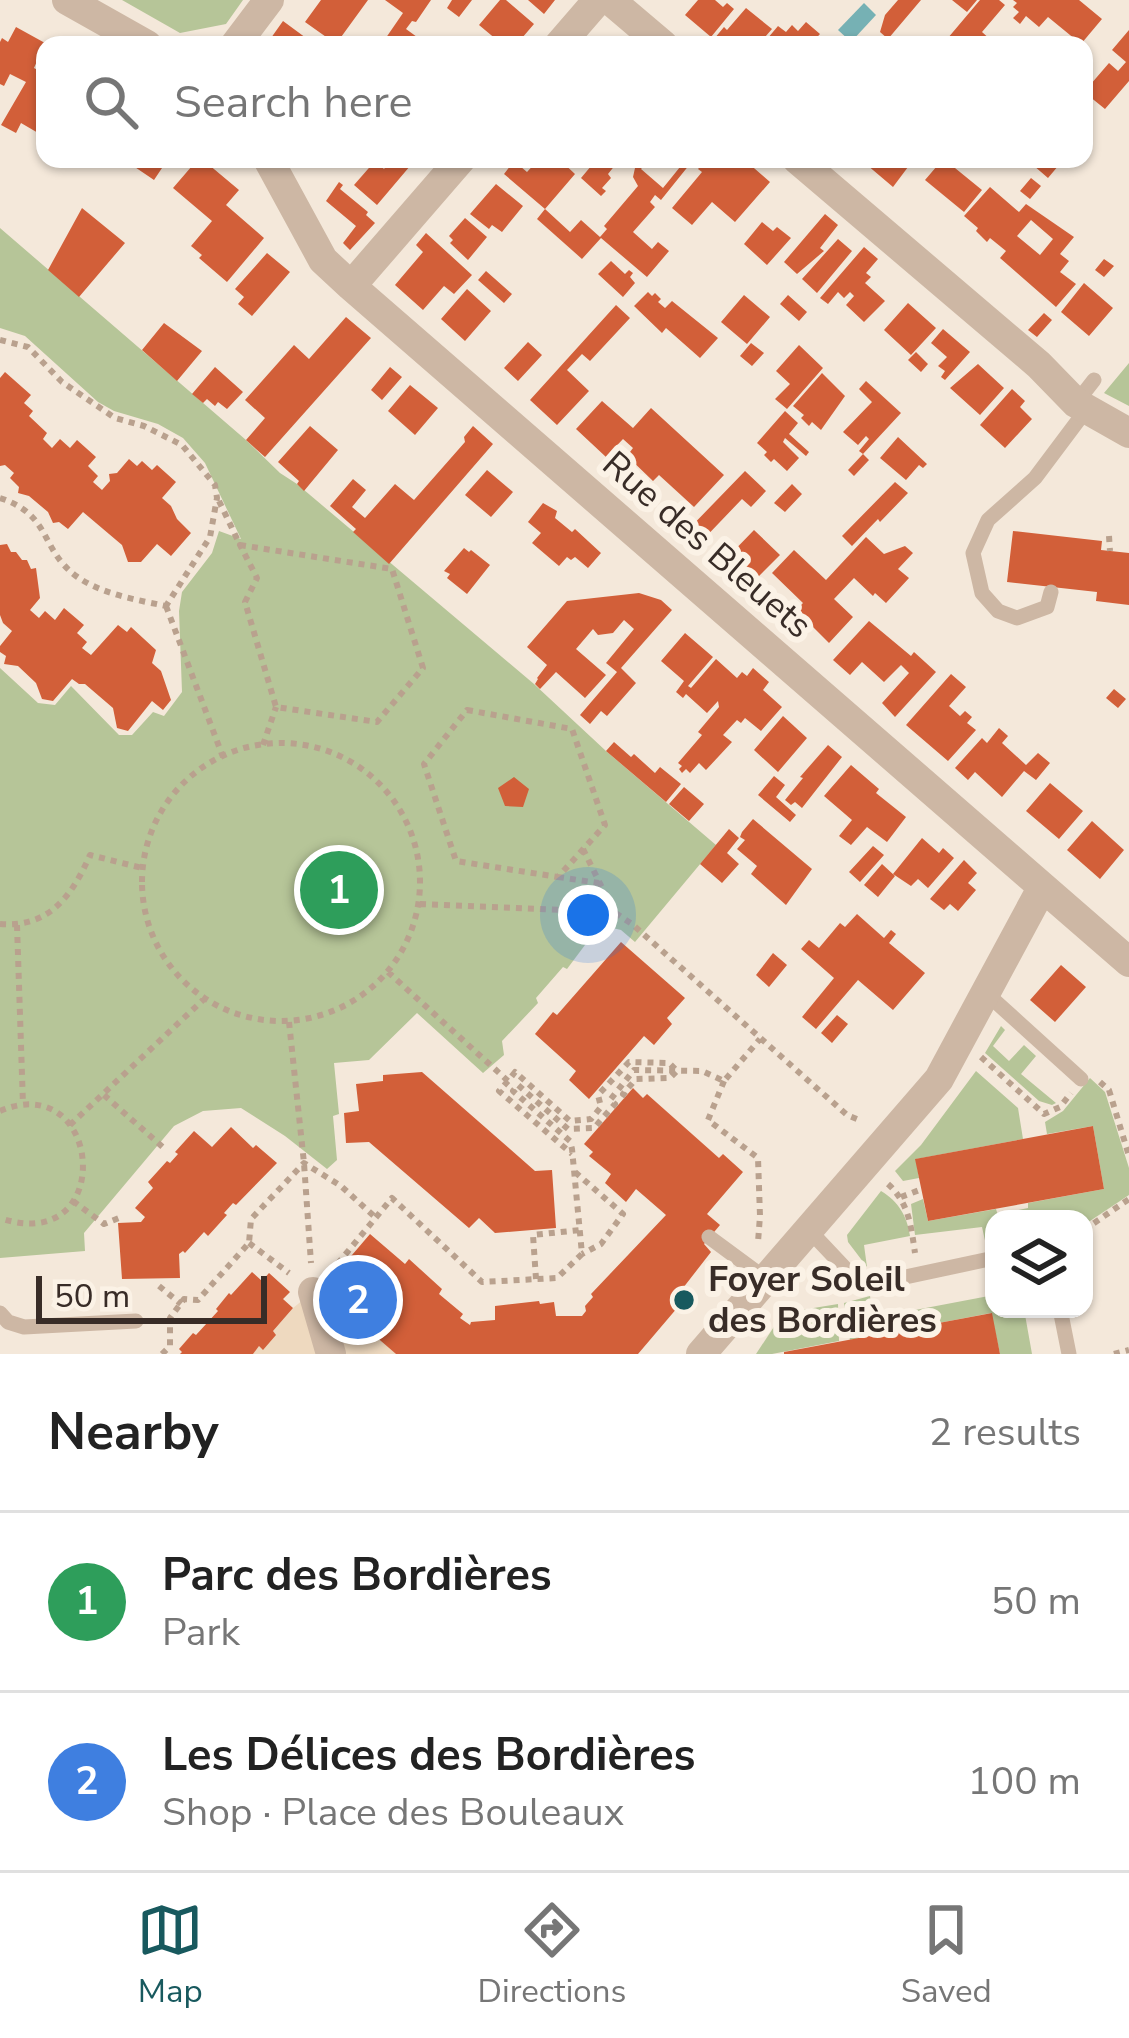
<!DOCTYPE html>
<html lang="en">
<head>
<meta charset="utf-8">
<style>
  :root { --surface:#fff; --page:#f6f6f6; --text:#222; --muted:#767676; --line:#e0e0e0; --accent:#18595e }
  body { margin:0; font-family:"Nunito Sans",sans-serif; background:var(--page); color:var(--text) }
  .controls { position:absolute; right:36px; bottom:36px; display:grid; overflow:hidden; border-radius:24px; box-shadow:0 3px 9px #0004 }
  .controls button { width:108px; height:108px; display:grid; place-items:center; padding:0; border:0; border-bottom:3px solid var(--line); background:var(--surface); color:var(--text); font:60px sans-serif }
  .scale { position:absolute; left:36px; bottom:30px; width:231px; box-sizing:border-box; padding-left:12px; border:6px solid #382c27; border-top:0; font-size:33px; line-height:42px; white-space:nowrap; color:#382c27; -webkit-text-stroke:9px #fbf2e6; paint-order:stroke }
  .you { position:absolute; left:588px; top:915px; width:42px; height:42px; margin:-30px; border:9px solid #fff; border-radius:50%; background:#1a73e8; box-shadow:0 0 0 18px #1a73e833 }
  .badge { display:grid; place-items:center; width:78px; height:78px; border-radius:50%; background:var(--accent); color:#fff; font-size:39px; font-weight:700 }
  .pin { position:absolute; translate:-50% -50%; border:6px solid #fff; box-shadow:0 3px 12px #0006 }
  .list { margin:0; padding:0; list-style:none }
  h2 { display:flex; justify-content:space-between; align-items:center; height:156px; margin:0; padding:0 48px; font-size:51px }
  h2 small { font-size:39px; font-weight:400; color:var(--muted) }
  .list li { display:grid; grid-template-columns:78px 1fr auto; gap:36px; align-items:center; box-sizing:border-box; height:180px; padding:0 48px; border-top:3px solid var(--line) }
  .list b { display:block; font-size:45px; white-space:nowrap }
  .list p { margin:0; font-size:39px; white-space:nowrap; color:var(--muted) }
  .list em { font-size:39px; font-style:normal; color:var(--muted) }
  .icon { flex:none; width:66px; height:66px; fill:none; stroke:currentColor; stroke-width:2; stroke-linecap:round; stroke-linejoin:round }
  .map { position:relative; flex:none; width:1129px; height:1354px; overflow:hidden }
  .search { position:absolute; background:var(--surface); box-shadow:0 3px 9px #0004; left:36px; right:36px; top:36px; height:132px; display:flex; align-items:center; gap:30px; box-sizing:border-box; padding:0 42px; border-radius:24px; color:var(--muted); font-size:45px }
  .sheet { height:516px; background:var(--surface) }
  nav { display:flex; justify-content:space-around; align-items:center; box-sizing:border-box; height:168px; border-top:3px solid var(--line); background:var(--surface); font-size:33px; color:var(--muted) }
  nav a { display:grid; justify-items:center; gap:6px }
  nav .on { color:var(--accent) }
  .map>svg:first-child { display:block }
</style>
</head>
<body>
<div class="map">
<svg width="1129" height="1354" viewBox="0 0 1129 1354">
  <rect width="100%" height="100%" fill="#f4e8da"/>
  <path fill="#b6c598" d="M122 0H243L226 24 180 33Z
    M0 228 246 440 280 473 297 484 534 684 606 751 716 845 635 942 621 930 600 925 567 969 563 967 536 998 538 1003 502 1041 504 1055 483 1073 417 1013 369 1060 334 1063 339 1114 333 1116 337 1160 327 1169 285 1136 241 1108 203 1111 174 1126 84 1233 85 1251 0 1258V668L38 703 55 705 71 686 119 735H132L153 712 164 716 182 692 179 611 182 592 212 553 219 531 241 539 205 463 183 438 158 424 114 411 98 402 25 336 0 328Z
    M1129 363V406L1104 393Z
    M1001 1026 1005 1030 993 1046 1009 1061 1024 1045 1036 1056 1021 1074 1056 1103 1052 1105 1039 1101 985 1053Z
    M976 1071 1018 1108 1023 1139 916 1159 919 1178 903 1181 895 1171 921 1145Z
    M1090 1078 1105 1092 1129 1168V1195L1084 1225V1219H1029L1027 1215 1004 1219 1003 1213 1028 1208V1203L1104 1189 1093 1126 1047 1134 1045 1122 1063 1111Z
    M881 1191C899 1202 907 1216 910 1236L864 1245 867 1267 848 1242 847 1235Z
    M923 1199 928 1221 996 1209 999 1219H994V1244L986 1245 982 1227 915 1235 911 1204Z
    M994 1295V1309H1024L1032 1354H1000L991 1313 850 1340 844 1303 870 1296 873 1318Z
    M838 1304 839 1341 772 1354H756L783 1313Z"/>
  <path fill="#eed9bf" d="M322 1290 396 1354H253L259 1346 262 1349 275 1335 273 1331 293 1308 313 1292Z"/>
  <path fill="#76b1b4" d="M864 3 876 15 851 42 838 30Z"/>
  <path fill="#d25f39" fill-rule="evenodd" d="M321 0H368L336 44 305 22Z
    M385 0H431L416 22 412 21 406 29 428 45H381L403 13Z
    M452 0H472L459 17 447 8Z
    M500 0H506L534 24 516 45H503L479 25Z
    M528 0H555L544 14Z
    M698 0H715L723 7 727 3 734 9 711 37 685 15Z
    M898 0H921L888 39 880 32 885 15Z
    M952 0H977L967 12Z
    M980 0H999L1005 5 982 32 992 41 989 45H942Z
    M1013 0H1079L1102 19 1081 44 1048 17 1039 27 1026 16 1020 24 1013 18 1019 12 1013 7 1017 3Z
    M746 8 772 29 758 45H709L724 27 727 30Z
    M283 21 302 35 315 45H266Z
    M806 22 820 34 810 45H762L778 26 786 32 792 25 798 31Z
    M16 27 45 43 34 68 45 74V137L21 123 16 133 1 125 26 82 10 74 4 86 0 84V42L2 38 8 42Z
    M1129 30V81L1105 109 1084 92 1109 63 1118 71 1126 62 1112 50Z
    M123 159H168L154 180Z
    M198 159H202L239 190 226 205 264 238 227 282 199 258 202 255 191 246 212 221 173 188Z
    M392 159H416L377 205 354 185 375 161 384 169Z
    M539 159H559L575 174 545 209 504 174 514 161 527 172Z
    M597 159H620L608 174 611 178 602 188 606 191 601 196 581 178Z
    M671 159H694L661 200 655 195 650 202 655 207 633 232 652 249 658 242 669 251 647 277 601 238 582 259 537 219 545 209 570 232 581 220 600 237 607 229 604 226 638 186 633 177 635 168 646 163 641 169 663 188 680 167Z
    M707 159H749L747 162 770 182 735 222 712 202 692 225 672 208 702 172 698 169Z
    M860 159H914L893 187Z
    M943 159H962L955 168 982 190 964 212 925 180Z
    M1026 159H1064L1048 178Z
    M1031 178 1041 186 1030 199 1020 191Z
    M339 182 343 185 340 189 368 212 366 215 375 223 350 250 343 243 356 226 326 201Z
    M496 184 523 206 502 232 492 225 489 229 470 214Z
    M990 187 1019 212 1026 204 1074 237 1060 254 1069 261 1060 272 1076 284 1056 307 1000 258 1006 251 990 238 987 242 976 231 978 228 964 216ZM1031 220 1053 239 1040 255 1017 236Z
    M82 208 125 243 79 297 48 270Z
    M825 214 838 225 820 248 824 251 797 274 784 262Z
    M465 218 487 237 468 260 450 243 453 240 449 236Z
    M762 222 773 231 777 227 791 238 767 265 744 244Z
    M426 233 472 275 454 294 444 286 423 310 395 285 423 252 416 245Z
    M838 239 852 251 817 293 802 279Z
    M864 247 878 259 866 273 871 277 865 283 885 301 864 322 846 305 854 296 850 292 844 298 838 292 828 304 820 298Z
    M267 253 290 272 252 316 238 304 244 297 235 289Z
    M1104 259 1114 266 1104 277 1095 270Z
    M611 261 625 274 629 270 633 273 630 277 635 283 623 297 598 274Z
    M486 271 512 294 504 303 478 280Z
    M1084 283 1113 308 1089 336 1061 312Z
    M467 289 491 311 465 341 441 319Z
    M648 292 652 296 655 293 661 299 658 302 665 308 672 301 718 338 700 358 666 328 662 333 634 306Z
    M744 295 770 317 747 344 721 322Z
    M788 295 807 312 799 321 780 304Z
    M908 303 936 328 911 355 884 330Z
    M616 305 630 318 590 361 582 354 567 370 589 391 557 425 530 400Z
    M1044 313 1052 320 1037 337 1028 330Z
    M346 317 371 338 265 457 246 440 265 418 245 400 294 345 309 359Z
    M164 323 202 351 177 381 142 350Z
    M943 329 970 352 945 380 941 377 945 371 938 366 947 357 931 343Z
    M528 342 542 355 518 381 504 368Z
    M751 343 764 353 752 366 740 356Z
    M799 345 823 368 787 409 775 399 790 384 776 371Z
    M916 352 928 364 921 372 908 360Z
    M978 364 1004 388 980 415 950 388Z
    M215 367 243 392 227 409 218 402 215 406 207 399 203 403 192 394Z
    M390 367 402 377 382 400 371 390Z
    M5 372 31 395 24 403 33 411 29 416 47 433 43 439 52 448 60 439 70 448 77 440 96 457 88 466 98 476 93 482 102 490 110 481 109 474 117 473 129 459 137 466 142 461 152 470 157 465 176 482 162 498 171 506 177 519 191 533 171 556 157 544 141 562H128L122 545 83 512 68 529 59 522 53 523 48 512 29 496 18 493 19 487 10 478 14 473 5 465 0 466V378Z
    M822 373 845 396 821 430 812 422 809 426 801 418 804 415 793 406Z
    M866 381 901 413 863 454 859 451 869 439 866 436 858 445 843 432 872 402 859 389Z
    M410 385 438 408 415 435 388 411Z
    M1012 389 1025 401 1020 407 1032 419 1005 448 980 425Z
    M602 401 633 428 651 408 724 475 694 507 659 475 653 481 627 456 633 448 623 439 606 457 576 429Z
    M785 411 798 423 789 434 809 452 806 456 785 438 783 442 799 458 787 471 774 459 771 462 764 455 767 452 757 443Z
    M310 426 338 450 304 491 297 484 299 481 278 462Z
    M473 426 493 444 389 564 353 532 356 529 330 506 353 479 366 490 352 507 365 518 395 484 414 500 465 442 464 437Z
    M898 437 927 464 923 468 919 465 906 480 880 458Z
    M863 454 869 460 854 476 848 470Z
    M487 470 513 492 491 517 465 495Z
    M745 471 766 491 751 507 742 499 697 546 684 534Z
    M895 482 908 493 880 522 878 519 852 546 842 536Z
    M792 484 802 494 785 512 774 503Z
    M543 503 557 511 555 518 572 532 575 529 601 553 588 568 575 557 571 560 567 557 559 566 532 543 541 533 528 522Z
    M754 530 780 555 750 585 724 561Z
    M1013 531 1102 541 1101 550 1129 553V605L1096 601 1097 592 1007 582Z
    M866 537 884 554 905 546 913 553 898 569 909 578 886 603 875 593 873 596 854 578 834 599 853 617 829 643 796 610 803 603 772 573 794 550 826 580Z
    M7 544 11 552H16L22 560H27L31 569 36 568 40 598 30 610 39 618 45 611 55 620 64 608 84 625 77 633 87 642 82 648 91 655 118 625 127 632 131 627 156 650 152 663 161 671 171 700 163 710 152 701 128 731 117 728 113 708 85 684H79L72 679 53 701 42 699 36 683 18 666 4 664 6 656 0 652V646L12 631 3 623 0 615V545Z
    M464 548 469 552 471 550 490 565 467 594 447 578 450 574 444 571Z
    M639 593 661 600 672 610 621 668 636 683 607 716 601 711 590 724 580 715 617 672 606 663 634 629 624 620 613 633 598 635 593 629 576 649 606 675 585 698 556 672 540 689 535 684 538 679 537 678 547 665 527 647 567 601Z
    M869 621 911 656 914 652 936 672 895 717 882 703 909 673 901 665 884 682 862 662 850 675 833 660Z
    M685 633 713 657 688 686 691 688 716 659 737 678 742 672 747 676 753 668 769 682 763 690 782 707 761 731 745 718 741 723 737 720 723 735 732 742 706 770 699 763 690 773 686 769 682 773 679 769 682 766 678 763 702 735 698 732 719 707 718 701 707 713 686 694 683 698 676 692 684 681 661 661Z
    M951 674 966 687 949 706 960 716 965 711 972 717 967 723 976 730 948 761 906 725Z
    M1114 689 1126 699 1118 708 1106 698Z
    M783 716 807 738 778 772 754 750Z
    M999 728 1008 736 1002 743 1026 765 1038 753 1050 763 1036 780 1024 771 1002 797 975 772 968 780 955 768 982 738 987 743Z
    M614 742 631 757 634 754 655 773 660 767 681 784 666 802 606 751Z
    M828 745 842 757 802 808 795 802 791 805 785 800 803 778 800 777Z
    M851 765 879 789 876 793 906 817 887 842 867 827 851 845 839 836 852 820 824 796Z
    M774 776 785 785 776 797 796 815 790 822 758 795Z
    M514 777 529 789 523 807 505 806 498 788Z
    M1050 783 1083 811 1059 839 1026 811Z
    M684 787 704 804 689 821 669 804Z
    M753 819 812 869 786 905 751 874 757 866 737 849 745 840 740 837 742 832Z
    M1092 821 1124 850 1100 879 1067 850Z
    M729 829 739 838 727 853 739 864 722 883 700 864Z
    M922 838 939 853 943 848 954 858 928 888 918 879 911 886 893 874Z
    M873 846 884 855 860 882 849 872Z
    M964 860 977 873 968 883 976 890 958 911 950 904 944 910 930 899Z
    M882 864 895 876 878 897 864 885Z
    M857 914 884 938 891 930 896 934 889 943 925 973 893 1010 858 980 816 1029 802 1017 834 978 801 949 809 940 819 948 840 923 845 927Z
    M621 942 685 998 667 1018 672 1024 654 1045 644 1036 589 1099 569 1080 576 1071 535 1034 553 1012 557 1015Z
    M773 953 787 965 769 987 756 975Z
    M1061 965 1086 987 1055 1022 1030 1000Z
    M837 1015 848 1024 832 1043 821 1033Z
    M422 1072 535 1171 552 1170 556 1228 495 1233 479 1218 469 1228 369 1142 346 1143 344 1113 359 1111 356 1084 383 1081V1075Z
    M633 1088 643 1098 647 1094 719 1158 723 1154 743 1172 707 1214 720 1225 704 1244 711 1252 683 1288 689 1294 638 1354H396L322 1290 370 1234 405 1264 409 1259 442 1289 439 1294 463 1314 460 1318 470 1325 471 1322 495 1320V1306L539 1301 540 1304 554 1302 556 1316H582L586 1311 585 1306 593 1297 591 1294 666 1215 636 1189 626 1202 605 1183 611 1174 589 1156 593 1152 584 1144Z
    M1093 1126 1104 1189 928 1221 915 1159Z
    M231 1127 253 1148 256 1145 277 1163 236 1205 233 1203 224 1213 227 1215 208 1236 204 1232 185 1253 183 1251 179 1254 180 1278 122 1279 118 1223 141 1222 145 1217 135 1208 153 1188 148 1182 167 1161 170 1163 178 1154 175 1152 194 1131 212 1147Z
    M252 1272 262 1281 269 1273 290 1292 283 1299 293 1308 273 1331 276 1335 263 1350 259 1346 253 1354H180L182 1352 179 1349 193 1333 196 1335 218 1311 216 1309 229 1293 231 1295Z
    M992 1313 1000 1354H784V1352Z"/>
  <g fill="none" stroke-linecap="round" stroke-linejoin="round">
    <path stroke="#b9a18e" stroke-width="6" stroke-dasharray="6 6" stroke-linecap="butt" d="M0 340 28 347 62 382 115 418 144 426 182 445 215 485 217 498 210 537 166 606
      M0 498C52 515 39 548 76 576 101 594 137 600 166 606
      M219 501 240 545
      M1109 536 1110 551
      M240 545 392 569 423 668 377 722 276 707 245 602 257 578Z
      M166 606 223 757
      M467 710 572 729 605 825 558 877 456 861 424 764Z
      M142 882a139 139 0 1 1 278 0a139 139 0 1 1-278 0Z
      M263 745 276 707
      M583 849 614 912 632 924 847 1115 862 1121
      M558 877 599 883
      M420 904 614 912
      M0 924C49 928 72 896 90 855L142 868
      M17 925 23 1105
      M388 972 508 1081 515 1072 570 1121 591 1119 601 1107 598 1095 629 1062 669 1063 677 1071
      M289 1022 304 1163 311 1263
      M981 1057 1044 1114 1060 1107 1071 1093
      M508 1081 499 1091 572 1154
      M724 1081 708 1120 758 1158 760 1216 758 1242
      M1100 1082 1109 1090 1129 1156
      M104 1095 166 1150
      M626 1096 623 1094 636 1079 670 1078 677 1071
      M0 1111C104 1067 117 1258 0 1218
      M70 1125 203 1000
      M575 1172 623 1214 601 1244 582 1254
      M888 1184C909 1203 911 1226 915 1253
      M901 1197 922 1189
      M73 1201 104 1224 119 1218
      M1084 1230 1129 1199
      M249 1243 289 1273
      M330 1273 392 1198 482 1282 557 1278 582 1254 572 1149 570 1141 513 1091 518 1085 568 1129 594 1128 615 1104 610 1100 634 1070 702 1071 724 1081 760 1039
      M536 1279 533 1235 580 1230
      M159 1286 181 1304
      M162 1354 170 1346V1318L184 1299 198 1300 249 1243 251 1219 304 1163 341 1186 375 1217
      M1114 1354 1129 1350"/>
    <path stroke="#cdb7a4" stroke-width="15" d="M1076 403 1094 380
      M1051 592 1047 607 1017 618 998 611 982 593 973 553 988 520 1035 478 1086 410
      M986 993 1081 1079
      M808 1229 858 1282 868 1285 994 1258
      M709 1237 766 1279
      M1060 1309 1069 1354
      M0 1313 8 1322 24 1327 136 1321"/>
    <path stroke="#cdb7a4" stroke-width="30" d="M67 0 147 45
      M610 0 663 45
      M235 45 269 0
      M559 45 598 0
      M268 159 323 260 351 286 1129 962
      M797 159 1039 365 1076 403 1129 433
      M351 286 461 159
      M313 1292 331 1354
      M701 1354 939 1079 1042 888"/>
  </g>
  <circle fill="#18595e" stroke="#fbf2e6" stroke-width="4.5" cx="684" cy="1300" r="12"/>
  <g text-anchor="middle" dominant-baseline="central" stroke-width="12" stroke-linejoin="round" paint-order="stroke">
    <g font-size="36" fill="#382c27" stroke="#fbf2e6">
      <text transform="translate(707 545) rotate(41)">Rue des Bleuets</text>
    </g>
    <g font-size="36" font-weight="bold" fill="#382c27" stroke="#fbf2e6" text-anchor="start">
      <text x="708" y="1279">Foyer Soleil<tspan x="708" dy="41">des Bordières</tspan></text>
    </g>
  </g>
</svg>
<div class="controls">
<button><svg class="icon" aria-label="layers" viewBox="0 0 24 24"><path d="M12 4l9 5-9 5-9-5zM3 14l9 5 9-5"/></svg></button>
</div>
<div class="scale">50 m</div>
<div class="you"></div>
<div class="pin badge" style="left:339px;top:890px;background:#2e9e5b">1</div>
<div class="pin badge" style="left:358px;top:1300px;background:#3f7fe0">2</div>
<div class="search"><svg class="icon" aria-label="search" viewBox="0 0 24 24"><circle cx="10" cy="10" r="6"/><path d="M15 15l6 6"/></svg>Search here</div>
</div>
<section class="sheet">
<h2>Nearby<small>2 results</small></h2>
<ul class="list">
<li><span class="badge" style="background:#2e9e5b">1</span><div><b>Parc des Bordières</b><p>Park</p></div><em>50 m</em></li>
<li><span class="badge" style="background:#3f7fe0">2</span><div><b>Les Délices des Bordières</b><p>Shop · Place des Bouleaux</p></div><em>100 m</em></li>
</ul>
</section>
<nav>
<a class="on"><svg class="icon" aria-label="map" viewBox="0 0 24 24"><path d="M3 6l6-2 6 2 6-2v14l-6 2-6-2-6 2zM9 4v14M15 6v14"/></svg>Map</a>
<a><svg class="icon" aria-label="directions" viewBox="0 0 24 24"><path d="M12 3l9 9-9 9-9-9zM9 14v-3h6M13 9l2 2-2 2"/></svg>Directions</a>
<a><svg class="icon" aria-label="saved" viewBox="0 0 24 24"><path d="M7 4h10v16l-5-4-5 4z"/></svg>Saved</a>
</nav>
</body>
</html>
